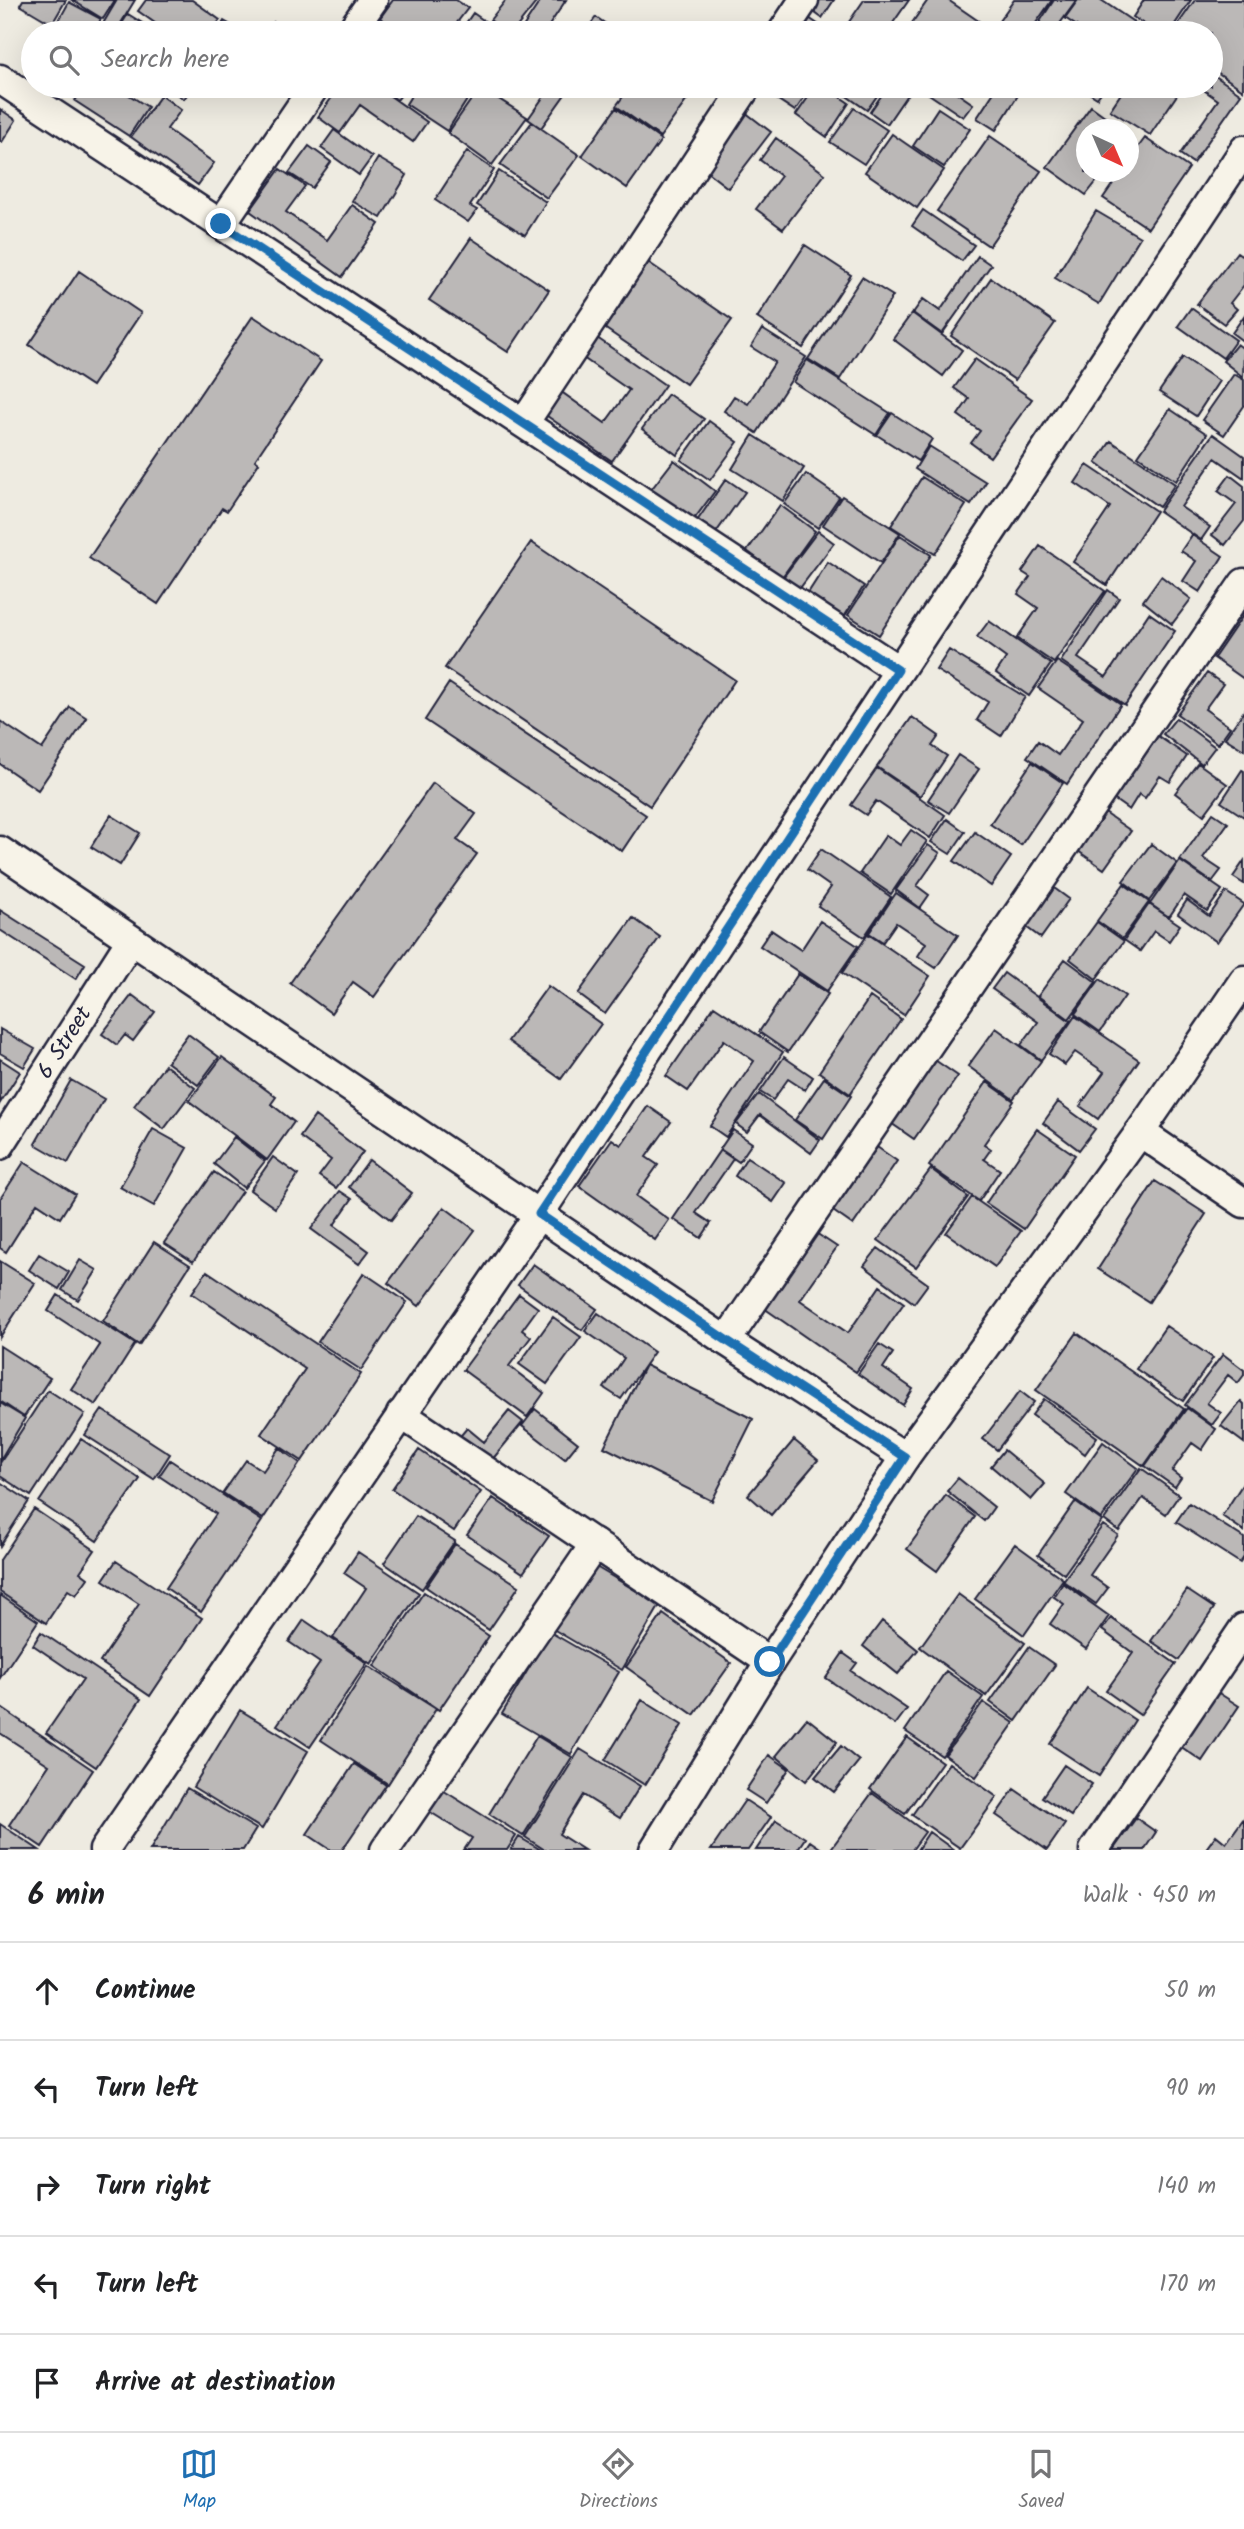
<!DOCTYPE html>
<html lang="en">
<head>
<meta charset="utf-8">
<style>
  :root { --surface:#fff; --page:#f2f2f2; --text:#202124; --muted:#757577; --line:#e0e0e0; --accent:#1f6fb2 }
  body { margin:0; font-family:Kalam,sans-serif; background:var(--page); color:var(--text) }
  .compass { position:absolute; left:1076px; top:119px; width:63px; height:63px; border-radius:50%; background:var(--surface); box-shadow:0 7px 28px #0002; rotate:136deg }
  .stop { position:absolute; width:21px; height:21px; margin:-16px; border:5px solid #1f6fb2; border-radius:50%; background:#fff }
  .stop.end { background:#1f6fb2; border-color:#fff; box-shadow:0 2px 7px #0008 }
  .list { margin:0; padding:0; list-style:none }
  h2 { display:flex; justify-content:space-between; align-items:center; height:91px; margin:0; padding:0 28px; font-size:30px }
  h2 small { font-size:23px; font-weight:400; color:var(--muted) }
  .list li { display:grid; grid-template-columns:46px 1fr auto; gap:21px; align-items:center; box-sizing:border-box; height:98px; padding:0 28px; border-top:2px solid var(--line) }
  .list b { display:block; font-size:26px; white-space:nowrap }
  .list em { font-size:23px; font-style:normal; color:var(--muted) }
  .icon { flex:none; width:38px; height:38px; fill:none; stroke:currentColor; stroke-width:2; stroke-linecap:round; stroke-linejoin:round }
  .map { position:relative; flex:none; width:1244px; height:1850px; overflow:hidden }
  .search { position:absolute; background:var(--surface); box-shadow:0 7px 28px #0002; left:21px; right:21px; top:21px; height:77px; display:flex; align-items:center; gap:18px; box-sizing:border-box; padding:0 24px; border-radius:38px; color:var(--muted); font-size:26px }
  .sheet { height:581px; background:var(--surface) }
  nav { display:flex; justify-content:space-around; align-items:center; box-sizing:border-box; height:98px; border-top:2px solid var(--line); background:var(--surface); font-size:19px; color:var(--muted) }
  nav a { display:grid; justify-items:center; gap:4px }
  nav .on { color:var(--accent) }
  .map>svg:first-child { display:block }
</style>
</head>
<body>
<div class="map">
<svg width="1244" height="1850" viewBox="0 0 1244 1850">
  <rect width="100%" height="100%" fill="#eeebe1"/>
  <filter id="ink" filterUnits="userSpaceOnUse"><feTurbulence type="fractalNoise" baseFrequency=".0143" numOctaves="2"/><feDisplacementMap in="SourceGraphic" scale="14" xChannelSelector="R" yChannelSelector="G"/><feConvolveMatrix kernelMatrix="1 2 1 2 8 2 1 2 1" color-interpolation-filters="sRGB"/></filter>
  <g filter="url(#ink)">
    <path fill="#bbb8b7" stroke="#22223b" stroke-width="2" d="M23 0H66L52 24 20 5Z
      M72 0H115L103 19Z
      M117 0H135L115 33H112L101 27Z
      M146 0H192L220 20 210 33H169L138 11Z
      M393 0H456L468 8 449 33H402L380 18Z
      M506 0H538L512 33H507L490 20Z
      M541 0H566L544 33H519Z
      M808 0H834L822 18 804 5Z
      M864 0H909L886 33H844L842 32Z
      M928 0H948L996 33H905Z
      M1014 0H1052L1029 33H1001L994 28Z
      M1054 0H1077L1053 33 1039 23Z
      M1078 0H1101L1150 33H1087L1065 18Z
      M1144 0H1191L1169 33H1158L1133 17Z
      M1195 0H1244L1243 90 1211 68V33H1172Z
      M69 2 101 19 93 33H52Z
      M473 13 502 33H459Z
      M128 14 158 33H116Z
      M803 14 831 33H789Z
      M596 17 616 31 615 33H584Z
      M224 21 245 33H217Z
      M274 22 289 33H266Z
      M384 22 399 33H376Z
      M1211 73 1241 94 1193 163 1180 154 1218 100 1198 86H1211Z
      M57 86H83L75 98Z
      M85 86H115L148 107 129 136 75 101Z
      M164 86H193L184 99Z
      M340 86H376L427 122 413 142 360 105 340 133 318 117Z
      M378 86H408L397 100Z
      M417 86H476L447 131 406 104Z
      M487 86H508L502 96Z
      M551 86H571L541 128 528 119Z
      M631 86H697L660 137 616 106Z
      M757 86H812L795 111Z
      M816 86H824L849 103 827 137 796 115Z
      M832 86H884L867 110Z
      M888 86H913L887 124 870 112Z
      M917 86H947L973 104 963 117Z
      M998 86H1024L996 130 977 118Z
      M1078 86H1106L1097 98Z
      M1126 86H1183L1150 135 1110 110Z
      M480 87 527 117 492 165 448 133Z
      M161 95 181 110 167 129 214 163 198 185 131 137Z
      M1091 106 1124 130H1086V172H1104L1086 195 1047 167Z
      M616 108 661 140 627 188 582 156Z
      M854 108 887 130 864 164 830 142Z
      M938 108 970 129 944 167 913 146Z
      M0 109 16 120 2 142 0 141Z
      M745 112 771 132 728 188 702 168Z
      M532 122 579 155 547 198 500 165Z
      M334 130 372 157 359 175 321 148Z
      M892 134 944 170 917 208 865 172Z
      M990 136 1041 171 989 246 937 211Z
      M776 138 825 174 783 229 756 209 781 176 760 160Z
      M1145 138 1189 168 1148 228 1103 198 1121 172H1128V161Z
      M309 146 331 162 312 188 289 173Z
      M467 151 494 170 470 206 477 210 468 222 435 200Z
      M378 158 407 175 381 218 352 201Z
      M280 169 305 186 286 212 327 240 352 205 379 224 342 277 250 211Z
      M499 171 546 202 525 235 477 205Z
      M923 210 974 245 962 261 912 226Z
      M1096 211 1140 237 1099 304 1055 278Z
      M471 238 549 290 508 352 429 300Z
      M805 245 851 275 803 348 757 318Z
      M1237 252 1244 257V285L1230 303 1237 309 1224 324 1197 304Z
      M978 256 991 265 942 334 913 313 923 299 940 311Z
      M645 260 732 320 686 384 600 325Z
      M79 271 141 313 92 386 29 345Z
      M862 277 893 296 840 379 808 359Z
      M991 278 1055 323 1015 380 951 336Z
      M1191 308 1236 340 1223 358 1178 326Z
      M912 313 962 350 943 376 893 339Z
      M253 316 321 361 255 460 259 463 227 511 222 508 158 604 89 558Z
      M1244 316V342L1232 333Z
      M762 329 806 357 757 433 724 411 734 396 748 404 775 362 751 347Z
      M590 333 665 385 612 461 537 409 553 386 605 423 629 390 576 353Z
      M1237 344 1244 349 1243 377 1223 361Z
      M1183 357 1219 381 1196 416 1159 392Z
      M975 359 1032 399 990 457 971 443 980 431 958 415 969 399 954 388Z
      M807 360 890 413 876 435 793 382Z
      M1234 374 1244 380V406L1224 435 1202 420Z
      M668 394 704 419 677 455 642 429Z
      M1170 409 1207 434 1176 481 1138 456Z
      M892 413 932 439 918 461 877 435Z
      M709 421 738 442 710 480 681 460Z
      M1213 434 1244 456V478L1215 458 1181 507 1210 527 1201 540 1159 511Z
      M753 435 804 468 783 501 732 469Z
      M1111 441 1175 484 1159 507 1096 463Z
      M929 446 986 482 971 505 915 469Z
      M674 460 715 491 692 522 650 491Z
      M1087 465 1156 511 1107 585 1073 562 1110 507 1075 483Z
      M806 474 839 497 818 528 784 504Z
      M1230 475 1244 486V521L1225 545 1212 535 1236 504 1218 491Z
      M922 477 966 505 935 554 891 526Z
      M726 479 745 492 715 534 697 521Z
      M842 496 900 533 881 563 823 525Z
      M780 505 815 531 782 577 747 551Z
      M818 531 834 543 797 592 781 580Z
      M900 535 931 555 879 635 848 615Z
      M1192 535 1223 556 1200 592 1183 581 1196 561 1181 551Z
      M531 542 735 680 650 806 445 668Z
      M1040 546 1105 591 1054 663 1017 638 1038 608 1018 594 1030 577 1022 572Z
      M828 562 864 586 844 617 808 593Z
      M1161 576 1191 599 1172 624 1143 601Z
      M1108 590 1119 598 1078 658 1106 677 1149 613 1175 631 1125 705 1061 661Z
      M1244 614V679L1214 658Z
      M989 621 1051 664 1029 696 996 673 1006 658 977 637Z
      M949 650 1025 697 1001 736 977 720 988 702 936 670Z
      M1057 661 1121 704 1067 784 1027 757 1038 741 1058 755 1083 719 1038 688Z
      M1207 673 1223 684 1205 709 1230 727 1218 744 1177 714Z
      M449 683 646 815 622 851 425 720Z
      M70 707 87 718 38 790 0 764V721L42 749Z
      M1244 711V750L1225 738Z
      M912 717 939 736 932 746 947 756 920 796 877 767Z
      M1176 718 1215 747 1202 764 1163 734Z
      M1155 734 1187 756 1170 782 1160 776 1145 798 1139 794 1129 810 1112 798Z
      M958 755 979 769 949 813 928 800Z
      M1032 762 1063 783 1021 845 990 824Z
      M1198 763 1227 784 1204 815 1175 793Z
      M877 768 945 815 930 838 876 801 866 815 851 805Z
      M1242 770 1244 771V817L1221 802Z
      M433 783 476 814 457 840 477 854 374 997 353 982 331 1013 290 983Z
      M1105 813 1131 831 1104 869 1078 851Z
      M1213 813 1228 823 1203 858 1221 870 1212 882 1180 860Z
      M111 815 140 833 120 865 91 847Z
      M947 819 965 832 950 854 931 842Z
      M911 830 927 841 891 894 860 873 886 835 900 845Z
      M975 832 1011 857 991 886 954 861Z
      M1151 844 1177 863 1149 901 1123 881Z
      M928 845 940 853 917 886 929 895 920 908 896 890Z
      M821 849 891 897 864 937 818 906 831 887 807 870Z
      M1180 861 1222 890 1207 911 1184 895 1169 917 1150 904Z
      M1244 861V884L1233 877Z
      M1124 884 1149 902 1122 939 1097 921Z
      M1050 885 1069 899 1041 938 1022 924Z
      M1226 892 1244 904 1217 942 1178 914 1187 900 1209 916Z
      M896 893 958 935 936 968 918 956 926 943 896 923 883 942 869 933Z
      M1149 904 1180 925 1169 941 1154 931 1140 951 1124 940Z
      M0 910 85 964 76 979 0 930Z
      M633 918 660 937 605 1014 578 994Z
      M820 921 858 946 827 991 760 946 771 930 801 950Z
      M1097 922 1124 941 1096 979 1070 959Z
      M868 934 930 976 904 1015 842 973Z
      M1065 959 1096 982 1069 1019 1038 996Z
      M1004 973 1070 1021 1041 1060 1021 1045 1038 1022 992 989Z
      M798 974 828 994 788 1052 759 1032Z
      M1100 979 1125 996 1100 1032 1075 1014Z
      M548 986 601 1024 561 1079 508 1041Z
      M132 995 155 1012 133 1041 125 1035 117 1045 102 1034Z
      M870 997 901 1019 850 1094 819 1072Z
      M714 1006 783 1052 726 1137 710 1126 754 1061 724 1040 688 1091 666 1076Z
      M1075 1016 1139 1060 1098 1119 1080 1106 1104 1072 1075 1052 1065 1065 1049 1054Z
      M996 1028 1041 1061 1013 1099 968 1066Z
      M0 1029 35 1049 24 1067 0 1053Z
      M188 1034 219 1057 198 1085 167 1062Z
      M222 1057 276 1097 271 1104 294 1122 267 1160 189 1101Z
      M784 1057 813 1077 805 1090 788 1079 773 1100 760 1092Z
      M932 1058 958 1076 914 1139 888 1121Z
      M0 1059 20 1072 0 1103Z
      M165 1065 195 1088 164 1129 134 1106Z
      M824 1078 851 1096 823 1139 795 1120Z
      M71 1080 104 1099 68 1163 35 1144Z
      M987 1082 1014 1101 984 1144 991 1149 984 1159 1000 1170 979 1201 929 1166Z
      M759 1094 820 1140 811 1153 760 1115 747 1132 736 1124Z
      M1058 1102 1095 1129 1079 1150 1043 1123Z
      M648 1106 671 1122 646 1157 658 1165 636 1196 669 1220 655 1240 579 1186 612 1139 621 1145Z
      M315 1116 363 1152 336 1188 319 1176 331 1160 300 1137Z
      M153 1129 187 1148 154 1206 120 1187Z
      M1037 1129 1075 1155 1024 1229 986 1203Z
      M733 1130 752 1143 739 1162 720 1149Z
      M234 1137 265 1161 244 1188 214 1164Z
      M877 1147 897 1161 853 1225 833 1211Z
      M720 1150 733 1159 696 1213 711 1223 701 1238 673 1219Z
      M273 1157 298 1175 275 1208 250 1190Z
      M747 1157 786 1183 773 1202 735 1176Z
      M369 1160 412 1193 391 1220 349 1187Z
      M24 1162 75 1194 60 1218 37 1203 6 1252 0 1248V1199Z
      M931 1169 968 1197 916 1267 878 1240Z
      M214 1172 242 1191 193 1262 164 1243Z
      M1155 1181 1206 1214 1149 1302 1098 1269Z
      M340 1191 352 1199 334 1225 369 1251 359 1264 311 1229Z
      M972 1197 1021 1231 995 1267 946 1233Z
      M444 1207 475 1230 419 1306 388 1283Z
      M813 1231 837 1247 800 1300 848 1333 880 1286 904 1303 856 1372 761 1306Z
      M154 1242 190 1265 139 1345 103 1321Z
      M878 1248 928 1284 914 1303 864 1266Z
      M39 1254 69 1272 59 1289 29 1270Z
      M80 1260 97 1270 78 1300 62 1290Z
      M0 1261 35 1283 0 1337Z
      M533 1264 597 1309 582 1330 518 1285Z
      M207 1271 361 1374 302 1461 261 1434 305 1369 192 1293Z
      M364 1273 407 1302 361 1370 318 1342Z
      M519 1294 538 1308 522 1330 531 1337 509 1366 544 1393 527 1417 463 1370Z
      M58 1295 135 1344 96 1405 71 1389 100 1345 48 1311Z
      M598 1313 654 1352 621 1399 604 1388 624 1358 585 1331Z
      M553 1317 581 1337 547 1384 519 1364Z
      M1166 1326 1213 1358 1183 1401 1136 1369Z
      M1077 1333 1184 1409 1144 1466 1036 1390Z
      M879 1344 893 1353 883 1368 913 1389 903 1405 858 1374Z
      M0 1346 50 1378 24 1417 0 1401Z
      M1223 1354 1244 1370V1375L1238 1383 1228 1375 1207 1403 1221 1413 1212 1425 1185 1405Z
      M645 1365 753 1419 712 1501 604 1447Z
      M48 1390 85 1414 31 1496 0 1476V1463Z
      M1020 1391 1034 1402 997 1450 983 1439Z
      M1044 1399 1097 1437 1085 1454 1032 1415Z
      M1241 1401 1244 1404V1443L1221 1426Z
      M0 1403 25 1418 0 1460Z
      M1187 1408 1216 1429 1202 1450 1192 1443 1172 1471 1181 1478 1175 1487 1145 1466Z
      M535 1409 578 1443 565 1459 522 1426Z
      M102 1410 170 1454 154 1479 85 1435Z
      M509 1411 523 1422 487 1466 456 1441 467 1428 484 1442Z
      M81 1439 140 1479 97 1541 39 1502Z
      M794 1440 818 1460 771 1515 748 1495Z
      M1103 1442 1138 1468 1101 1519 1066 1494Z
      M279 1448 300 1463 263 1519 223 1493 246 1460 263 1471Z
      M419 1450 481 1492 454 1531 392 1489Z
      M1004 1450 1045 1484 1031 1500 991 1466Z
      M170 1460 262 1521 201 1612 166 1588 216 1514 159 1476Z
      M1141 1468 1179 1495 1166 1514 1143 1498 1119 1531 1104 1520Z
      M958 1478 994 1507 984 1521 947 1491Z
      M0 1482 29 1501 0 1546Z
      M1244 1482V1531L1222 1516Z
      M946 1495 975 1517 937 1571 907 1549Z
      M493 1498 549 1536 523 1573 467 1535Z
      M1075 1502 1102 1521 1064 1574 1038 1555Z
      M1189 1503 1244 1538V1557L1240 1563 1176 1522Z
      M34 1509 95 1550 80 1572 88 1578 76 1595 68 1590 46 1623 0 1592V1560Z
      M416 1516 455 1541 422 1589 384 1563Z
      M1103 1525 1118 1535 1090 1575 1108 1588 1096 1604 1063 1581Z
      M455 1544 519 1586 489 1630 426 1587Z
      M1015 1544 1063 1579 1024 1635 975 1599Z
      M358 1552 419 1593 371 1664 333 1638 366 1588 344 1573Z
      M116 1561 202 1618 150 1696 100 1662 139 1604 103 1580Z
      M591 1564 660 1605 622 1670 553 1629Z
      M1063 1583 1109 1616 1086 1649 1050 1624 1064 1604 1054 1597Z
      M1187 1590 1214 1608 1179 1660 1151 1641Z
      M424 1592 489 1636 439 1710 374 1666Z
      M958 1594 1025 1643 986 1696 920 1647Z
      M0 1595 38 1621 0 1678Z
      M663 1614 731 1663 694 1715 626 1667Z
      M1111 1618 1176 1664 1140 1715 1106 1691 1133 1653 1102 1630Z
      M304 1620 367 1663 310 1747 277 1725 320 1663 289 1642Z
      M882 1621 918 1650 898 1674 863 1646Z
      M41 1632 141 1699 96 1767 46 1733 83 1679 33 1645Z
      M550 1632 619 1672 571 1754 502 1714Z
      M1029 1647 1055 1665 1016 1721 990 1702Z
      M843 1653 857 1663 851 1671 907 1709 895 1725 826 1678Z
      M368 1666 436 1709 388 1784 321 1740Z
      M946 1671 983 1697 942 1756 905 1731Z
      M1087 1688 1135 1720 1099 1776 1050 1744Z
      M1214 1690 1239 1706 1202 1761 1177 1744Z
      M642 1700 682 1725 645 1785 605 1760Z
      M983 1702 1014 1723 976 1777 945 1755Z
      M0 1707 93 1770 42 1847 9 1825 49 1765 0 1733Z
      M240 1710 308 1751 262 1829 193 1787Z
      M807 1718 837 1742 806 1781 776 1756Z
      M537 1736 572 1757 523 1836 489 1814Z
      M907 1737 942 1762 905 1814 870 1789Z
      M841 1746 859 1761 834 1792 815 1777Z
      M580 1749 640 1786 620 1818 583 1795 559 1834 584 1850H545L525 1837Z
      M769 1755 789 1769 766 1803 746 1790Z
      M949 1763 997 1797 960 1848 912 1815Z
      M354 1764 386 1785 342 1850H331L307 1834Z
      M1064 1765 1092 1784 1071 1816 1042 1797Z
      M187 1788 256 1829 243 1850H150Z
      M441 1789 516 1836 507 1850H464L472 1838 427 1810Z
      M1014 1789 1065 1824 1047 1850 996 1815Z
      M872 1793 925 1832 912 1850H830Z
      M745 1800 771 1817 748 1850H711Z
      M1136 1818 1156 1832 1144 1850H1113Z
      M1244 1818V1850H1205L1216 1835 1226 1843Z
      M776 1820 805 1838 797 1850H756Z
      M0 1824 39 1850H0Z
      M929 1832 954 1850H917Z
      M519 1837 541 1850H511Z
      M810 1841 823 1850H804Z"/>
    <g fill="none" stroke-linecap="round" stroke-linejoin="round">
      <g stroke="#22223b" stroke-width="33">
        <g id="street">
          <path d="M350 33 373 0"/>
          <path d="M782 33 804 0"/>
          <path d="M0 79 898 670"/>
          <path d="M221 224 315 86"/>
          <path d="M524 423 747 86"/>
          <path d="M0 851 726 1341 905 1457"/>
          <path d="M1140 1132 1244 1203"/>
          <path id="s1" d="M0 1145 131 940"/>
          <path d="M726 1341 1244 583"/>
          <path d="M401 1414 770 1662"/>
          <path d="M104 1850 539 1214 1244 150"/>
          <path d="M385 1850 595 1544"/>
          <path d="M654 1850 770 1662 905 1457 1140 1132 1244 980"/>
          <path d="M1094 1850 1244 1628"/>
        </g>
      </g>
      <use href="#street" stroke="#f7f3e8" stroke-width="28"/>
    </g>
  </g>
  <g fill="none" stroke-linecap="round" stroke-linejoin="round" filter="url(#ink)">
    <path stroke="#1f6fb2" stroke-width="9" d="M221 224 898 670 539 1214 726 1340 905 1457 770 1662"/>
  </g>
  <g text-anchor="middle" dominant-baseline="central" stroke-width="6" stroke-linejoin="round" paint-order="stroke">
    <g font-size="23" fill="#22223b" stroke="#f7f3e8">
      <text stroke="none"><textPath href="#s1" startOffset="121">6 Street</textPath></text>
    </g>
  </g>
</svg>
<svg class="compass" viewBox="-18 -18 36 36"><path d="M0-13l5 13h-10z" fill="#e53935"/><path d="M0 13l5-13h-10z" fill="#757577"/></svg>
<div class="stop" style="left:770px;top:1662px"></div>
<div class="stop end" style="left:221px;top:224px"></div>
<div class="search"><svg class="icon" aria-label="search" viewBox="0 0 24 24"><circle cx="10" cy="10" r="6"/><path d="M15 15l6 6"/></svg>Search here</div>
</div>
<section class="sheet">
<h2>6 min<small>Walk · 450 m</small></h2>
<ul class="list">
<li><svg class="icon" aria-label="ahead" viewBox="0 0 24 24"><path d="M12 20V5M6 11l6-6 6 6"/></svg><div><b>Continue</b></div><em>50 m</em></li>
<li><svg class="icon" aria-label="left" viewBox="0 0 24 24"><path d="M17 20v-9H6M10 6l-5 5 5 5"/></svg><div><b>Turn left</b></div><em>90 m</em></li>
<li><svg class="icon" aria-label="right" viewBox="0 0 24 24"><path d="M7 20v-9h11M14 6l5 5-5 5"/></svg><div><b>Turn right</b></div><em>140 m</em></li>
<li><svg class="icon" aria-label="left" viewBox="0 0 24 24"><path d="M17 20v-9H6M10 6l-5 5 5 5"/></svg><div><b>Turn left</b></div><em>170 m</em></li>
<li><svg class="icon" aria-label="arrive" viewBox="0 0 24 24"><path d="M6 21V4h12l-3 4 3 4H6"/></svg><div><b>Arrive at destination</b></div></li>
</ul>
</section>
<nav>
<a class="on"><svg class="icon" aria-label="map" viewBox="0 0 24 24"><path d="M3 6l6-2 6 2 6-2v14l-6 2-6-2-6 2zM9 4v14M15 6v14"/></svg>Map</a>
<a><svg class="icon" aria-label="directions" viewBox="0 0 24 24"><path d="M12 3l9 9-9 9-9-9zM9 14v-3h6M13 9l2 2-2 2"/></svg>Directions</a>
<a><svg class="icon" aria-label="saved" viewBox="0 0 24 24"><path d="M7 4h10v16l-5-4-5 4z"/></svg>Saved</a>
</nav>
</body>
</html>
